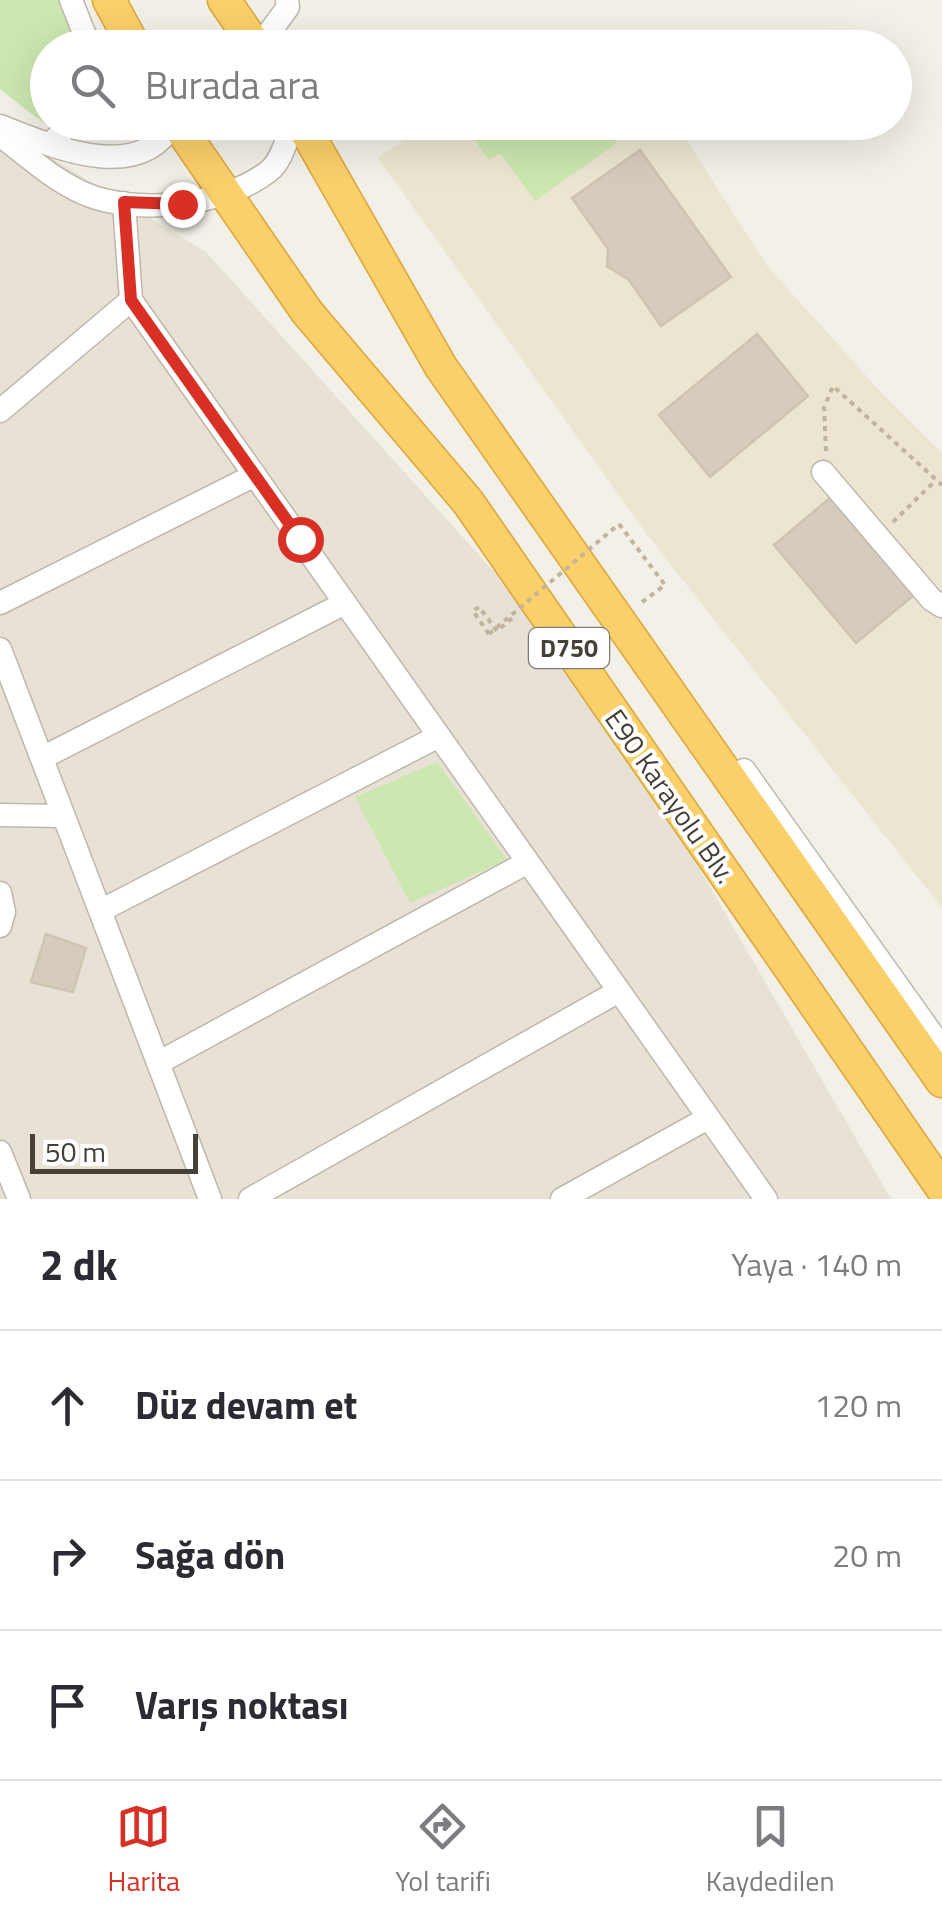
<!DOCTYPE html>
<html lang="tr">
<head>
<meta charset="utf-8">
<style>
  :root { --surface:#fff; --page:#f2f2f3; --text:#2b2b33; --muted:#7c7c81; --line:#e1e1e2; --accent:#d93025 }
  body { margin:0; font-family:"Titillium Web",sans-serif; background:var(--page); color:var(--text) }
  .scale { position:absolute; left:30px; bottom:25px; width:168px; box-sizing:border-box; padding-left:10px; border:5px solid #464036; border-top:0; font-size:28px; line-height:35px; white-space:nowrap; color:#464036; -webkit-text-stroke:8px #fff; paint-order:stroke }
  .stop { position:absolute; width:30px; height:30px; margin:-22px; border:8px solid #d93025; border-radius:50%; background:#fff }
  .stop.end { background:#d93025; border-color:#fff; box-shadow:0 2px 10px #0008 }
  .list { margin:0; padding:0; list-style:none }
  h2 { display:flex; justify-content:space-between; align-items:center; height:130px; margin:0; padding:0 40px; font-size:42px }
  h2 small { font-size:32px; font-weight:400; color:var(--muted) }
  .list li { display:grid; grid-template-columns:65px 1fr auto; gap:30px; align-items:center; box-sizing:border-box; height:150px; padding:0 40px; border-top:2px solid var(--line) }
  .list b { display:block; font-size:38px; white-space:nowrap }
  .list em { font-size:32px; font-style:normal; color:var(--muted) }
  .icon { flex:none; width:55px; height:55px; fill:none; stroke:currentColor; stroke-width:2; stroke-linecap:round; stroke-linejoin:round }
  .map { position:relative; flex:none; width:942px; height:1199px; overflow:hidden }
  .search { position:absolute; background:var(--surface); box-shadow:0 10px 40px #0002; left:30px; right:30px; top:30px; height:110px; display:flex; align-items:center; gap:25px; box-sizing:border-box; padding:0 35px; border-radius:55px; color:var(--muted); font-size:38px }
  .sheet { height:580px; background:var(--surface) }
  nav { display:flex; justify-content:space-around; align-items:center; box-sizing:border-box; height:140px; border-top:2px solid var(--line); background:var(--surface); font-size:28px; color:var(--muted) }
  nav a { display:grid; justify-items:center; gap:5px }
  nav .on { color:var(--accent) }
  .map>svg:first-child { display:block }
</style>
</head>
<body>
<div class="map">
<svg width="942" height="1199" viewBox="0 0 942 1199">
  <rect width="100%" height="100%" fill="#f3f0e7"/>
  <path fill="#e7e2d5" d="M0 127 206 252 587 675 891 1199H0Z"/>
  <path fill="#ece5d1" d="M663 122 680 130 768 267 879 390 942 453V908L648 536 378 158 428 123Z"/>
  <path fill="#cce7b0" d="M0 0H72L103 47 48 48V122L127 123 124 130C59 143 49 127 0 89Z
    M462 123H602L617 143 535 201 500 153 489 160Z
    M437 762 507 860 410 903 355 797Z"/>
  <path fill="#d5ccbd" stroke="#cfc4b0" stroke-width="2.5" d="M640 150 731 277 661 326 629 280 607 266 608 249 572 198Z
    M757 334 808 396 710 477 659 415Z
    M831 497 914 595 856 643 774 545Z
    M46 934 86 948 73 992 31 982Z"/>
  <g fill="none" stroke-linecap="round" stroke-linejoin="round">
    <g stroke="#bfb8aa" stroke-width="25">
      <path id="minor" d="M71 0 90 48
        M258 48 288 7 287 0
        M0 126C52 146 139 186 174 122
        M0 135C26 155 52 179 83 193 135 216 225 206 269 171 282 161 287 137 294 122
        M50 145 71 122
        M124 203 131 300 766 1199
        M0 411 131 300
        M823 472 932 600 942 606
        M0 603 255 475
        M0 649 210 1199
        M42 758 345 603
        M744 770 942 1048
        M0 815 63 816
        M0 893 4 912 0 926
        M100 911 439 736
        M158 1063 528 862
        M0 1152 19 1199
        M250 1199 619 991
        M562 1199 708 1118"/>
    </g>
    <g stroke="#dba539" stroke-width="35">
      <path id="highway" d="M109 0 135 48
        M224 0 257 48
        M176 122 307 312 468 502 942 1188
        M301 122 441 367 942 1081"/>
    </g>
    <path stroke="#c0b49b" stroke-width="4" stroke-dasharray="5 5" stroke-linecap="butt" d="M826 451 824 408 833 386 942 485
      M893 522 936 480
      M619 524 665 585 638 605
      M489 634 473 611 479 607 497 631 516 615"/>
    <use href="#minor" stroke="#fff" stroke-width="22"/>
    <use href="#highway" stroke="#fbd06a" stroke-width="32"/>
    <path stroke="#c0b49b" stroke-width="4" stroke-dasharray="5 5" stroke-linecap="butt" d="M489 634 619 524"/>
  </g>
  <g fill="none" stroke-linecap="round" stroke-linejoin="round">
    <path stroke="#d93025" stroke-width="12" d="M182 204 124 202 131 300 300 539"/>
  </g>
  <g text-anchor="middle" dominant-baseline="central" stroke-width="8" stroke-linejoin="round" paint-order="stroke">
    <rect fill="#fff" stroke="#7e7972" stroke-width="2.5" x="529" y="628" width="80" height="40" rx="8"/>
    <g font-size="25" font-weight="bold" fill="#464036">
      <text x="569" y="648">D750</text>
    </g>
    <g font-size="28" fill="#464036" stroke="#fff">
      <text transform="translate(671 796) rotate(55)">E90 Karayolu Blv.</text>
    </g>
  </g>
</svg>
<div class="scale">50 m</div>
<div class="stop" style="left:300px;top:539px"></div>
<div class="stop end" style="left:182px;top:204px"></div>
<div class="search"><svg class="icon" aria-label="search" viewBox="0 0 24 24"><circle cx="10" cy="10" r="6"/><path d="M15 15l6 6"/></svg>Burada ara</div>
</div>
<section class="sheet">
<h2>2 dk<small>Yaya · 140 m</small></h2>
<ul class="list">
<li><svg class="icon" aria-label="ahead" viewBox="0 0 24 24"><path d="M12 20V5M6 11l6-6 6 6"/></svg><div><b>Düz devam et</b></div><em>120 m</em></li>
<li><svg class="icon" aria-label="right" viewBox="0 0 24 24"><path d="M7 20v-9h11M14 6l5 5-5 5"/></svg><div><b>Sağa dön</b></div><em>20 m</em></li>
<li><svg class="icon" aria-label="arrive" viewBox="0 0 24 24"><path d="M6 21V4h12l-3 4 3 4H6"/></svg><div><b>Varış noktası</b></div></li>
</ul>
</section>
<nav>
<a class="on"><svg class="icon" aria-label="map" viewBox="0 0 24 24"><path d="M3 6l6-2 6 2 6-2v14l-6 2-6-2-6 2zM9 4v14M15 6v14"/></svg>Harita</a>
<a><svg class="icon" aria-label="directions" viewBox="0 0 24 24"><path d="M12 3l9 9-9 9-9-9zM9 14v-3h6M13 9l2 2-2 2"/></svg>Yol tarifi</a>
<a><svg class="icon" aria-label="saved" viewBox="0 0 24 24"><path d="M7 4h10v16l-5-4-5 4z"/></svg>Kaydedilen</a>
</nav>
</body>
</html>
